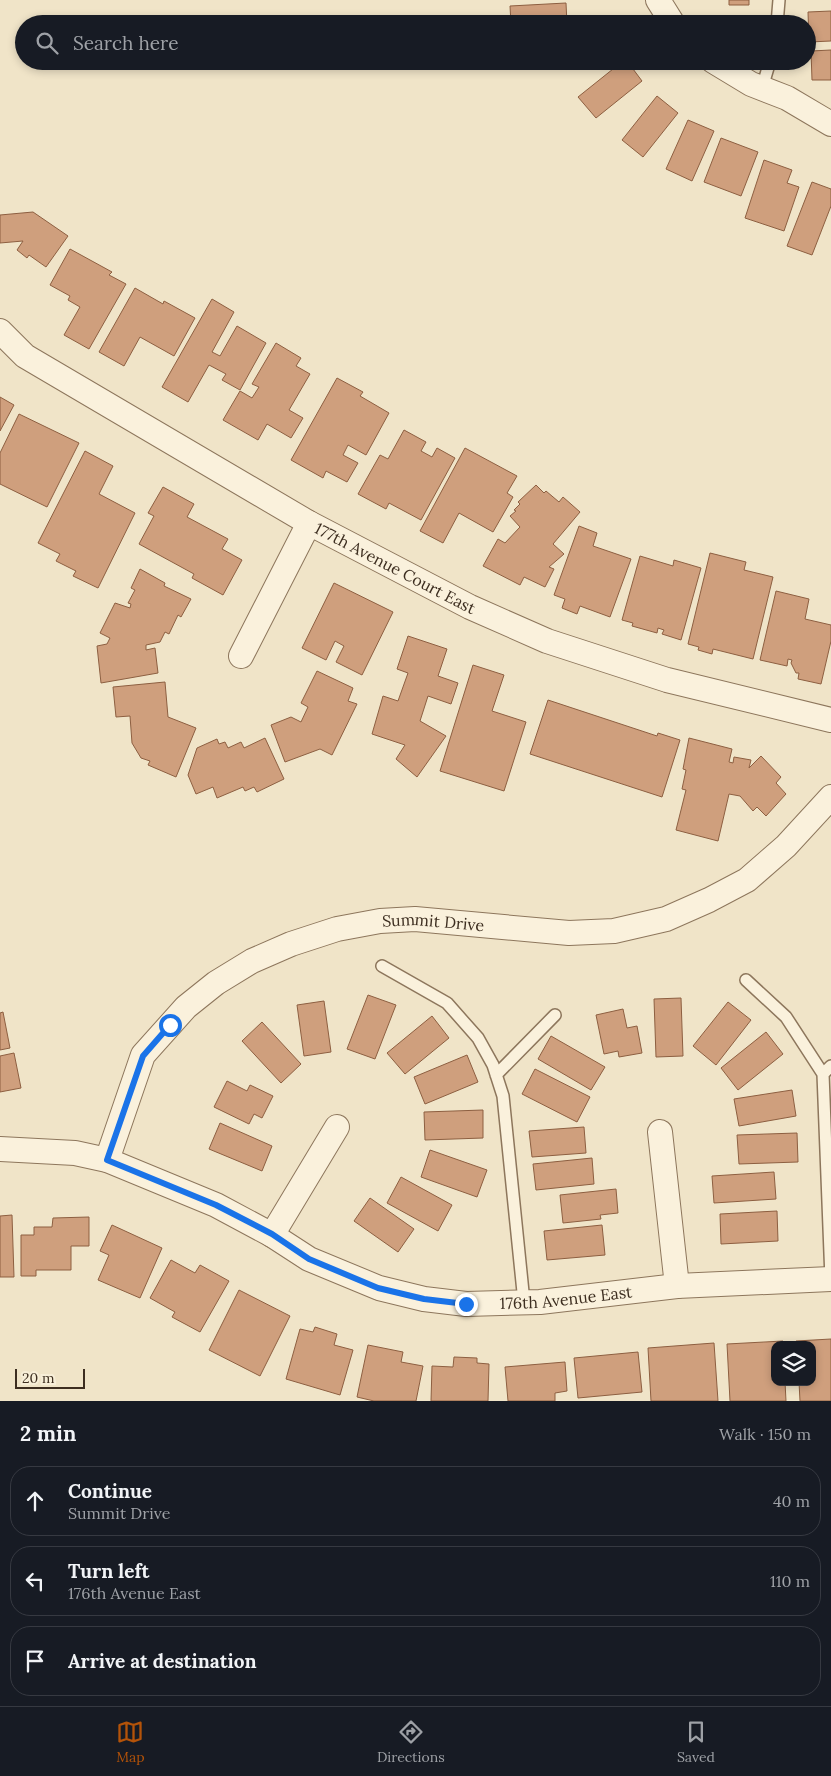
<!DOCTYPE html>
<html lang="en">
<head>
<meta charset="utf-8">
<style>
  :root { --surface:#171b24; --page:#20242c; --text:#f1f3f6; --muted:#9ea1a6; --line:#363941; --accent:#b45309 }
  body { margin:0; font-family:Lora,serif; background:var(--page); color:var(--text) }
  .controls { position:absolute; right:15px; bottom:15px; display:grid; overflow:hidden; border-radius:10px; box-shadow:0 2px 8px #0003 }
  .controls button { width:45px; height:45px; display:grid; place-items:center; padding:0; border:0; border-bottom:1px solid var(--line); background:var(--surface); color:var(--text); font:25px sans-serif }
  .scale { position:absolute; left:15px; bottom:12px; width:70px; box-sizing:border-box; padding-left:5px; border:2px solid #3d2e20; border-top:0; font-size:14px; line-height:18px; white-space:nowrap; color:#3d2e20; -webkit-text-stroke:4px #f7eed8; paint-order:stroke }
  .stop { position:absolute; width:15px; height:15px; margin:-11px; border:4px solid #1a73e8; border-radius:50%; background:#fff }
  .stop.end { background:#1a73e8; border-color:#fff; box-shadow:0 1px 5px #0008 }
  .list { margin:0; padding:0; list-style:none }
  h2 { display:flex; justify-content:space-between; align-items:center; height:65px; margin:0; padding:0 20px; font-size:21px }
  h2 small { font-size:16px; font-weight:400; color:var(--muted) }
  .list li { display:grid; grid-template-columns:32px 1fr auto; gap:15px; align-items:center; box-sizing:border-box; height:70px; margin:0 10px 10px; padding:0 10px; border:1px solid var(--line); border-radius:20px }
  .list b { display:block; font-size:19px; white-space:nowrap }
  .list p { margin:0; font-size:16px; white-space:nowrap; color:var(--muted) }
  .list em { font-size:16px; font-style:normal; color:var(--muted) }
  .icon { flex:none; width:28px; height:28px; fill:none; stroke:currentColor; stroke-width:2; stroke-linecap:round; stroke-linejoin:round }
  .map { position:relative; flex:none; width:831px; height:1401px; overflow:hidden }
  .search { position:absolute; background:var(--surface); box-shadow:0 2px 8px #0003; left:15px; right:15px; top:15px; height:55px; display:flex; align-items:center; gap:12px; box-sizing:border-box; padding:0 18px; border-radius:28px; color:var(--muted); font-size:19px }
  .sheet { height:305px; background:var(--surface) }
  nav { display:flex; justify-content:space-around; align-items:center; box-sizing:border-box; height:70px; border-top:1px solid var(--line); background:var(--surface); font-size:14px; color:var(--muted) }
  nav a { display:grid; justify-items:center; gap:2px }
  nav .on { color:var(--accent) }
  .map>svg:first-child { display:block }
</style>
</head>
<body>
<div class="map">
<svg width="831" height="1401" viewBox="0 0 831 1401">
  <rect width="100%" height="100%" fill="#f0e4c8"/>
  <path fill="#cf9f7d" stroke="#8d5f41" d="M729 0H749V5H729Z
    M566 3 567 24H511L510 6Z
    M831 11V41L809 42 808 12Z
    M831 50V80H812L811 51Z
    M568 61H586L572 68Z
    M623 61H627L642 81 596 118 578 97Z
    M657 96 678 113 643 157 622 140Z
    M688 120 714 131 692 181 666 169Z
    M721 138 758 152 741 196 704 182Z
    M764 160 792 170 787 183 799 187 784 231 745 218Z
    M812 182 831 189V206L812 255 787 246Z
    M33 212 68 236 46 267 29 255 27 258 17 250 23 241 0 243V215Z
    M70 249 112 272 109 275 126 284 89 349 64 335 80 307 68 300 70 296 50 285Z
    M135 288 163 304 164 301 195 318 174 356 140 337 124 366 99 352Z
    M212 299 234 312 212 352 220 356 237 326 266 343 240 390 222 380 226 374 209 365 188 402 162 387Z
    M276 343 301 358 296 366 310 374 289 410 303 418 291 438 267 424 258 440 223 420 240 391 252 398 259 387 252 384Z
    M337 378 363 392 360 396 389 413 366 455 348 445 343 455 358 463 347 482 326 471 323 478 291 460Z
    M0 397 14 405 0 431Z
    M19 414 79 443 47 507 0 484V453Z
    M404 430 426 442 421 451 432 457 437 448 455 458 421 520 389 503 386 509 358 494 380 455 388 459Z
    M465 448 517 476 507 493 513 497 493 532 459 513 443 543 420 531Z
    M85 451 113 466 99 494 135 513 98 588 73 576 76 571 56 561 60 554 38 543Z
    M536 485 544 493 546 491 559 502 563 497 580 512 553 544 564 554 549 567 554 569 545 587 524 577 520 585 483 566 498 539 505 543 520 527 510 516 516 511 514 510 520 504 518 502Z
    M163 487 194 504 187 517 228 539 222 549 242 560 223 595 192 578 194 574 139 544 154 516 148 513Z
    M579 526 597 533 593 546 631 559 610 617 580 606 577 614 562 608 565 599 554 595Z
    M710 553 746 562 744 570 773 577 753 659 713 649 712 654 698 650 699 647 688 644Z
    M640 556 673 566 674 560 701 568 681 640 662 634 664 630 658 628 657 633 632 626 633 623 622 620Z
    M140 569 165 583 164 586 191 599 181 617 178 615 169 634 165 632 160 642 146 645V650L155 648 158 673 101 683 97 646 107 644 110 638 100 633 115 603 130 608 131 604 128 603 135 590 131 588Z
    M334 583 393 612 362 675 336 662 344 646 335 641 326 660 302 648Z
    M776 591 809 599 805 619 831 625V641L821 684 798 679 799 673H796L791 663 792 660 788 659 787 666 760 660Z
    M408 636 447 649 438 676 458 683 451 704 428 696 420 721 446 736 417 777 396 759 405 745 372 734 383 696 398 701 408 673 397 669Z
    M473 665 504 675 492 711 526 722 504 791 440 771Z
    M317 671 353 688 348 701 357 704 332 755 320 749 285 762 271 725 291 717 301 722 308 707 301 703Z
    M165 682 168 717 196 728 176 777 148 765 150 761 141 758 132 743 130 716 116 717 113 687Z
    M548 700 657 736 658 733 680 740 662 797 530 754Z
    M265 738 284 779 257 792 254 787 245 791 243 787 217 798 213 787 196 794 188 775 197 748 217 739 219 744 225 742 228 748 241 742 244 748Z
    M689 738 732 749 729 762 733 763 734 757 751 760 749 768 761 756 781 777 776 783 786 794 766 816 757 807 753 811 740 796 729 794 718 841 676 830 686 790 682 789 686 770 683 769Z
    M368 995 396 1005 375 1059 347 1049Z
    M681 998 683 1056 656 1057 654 999Z
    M324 1001 331 1052 304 1056 297 1005Z
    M728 1002 751 1020 716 1065 693 1046Z
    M623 1009 627 1028 637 1026 642 1053 619 1057 618 1051 604 1054 596 1015Z
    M3 1012 10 1048 0 1050V1013Z
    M432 1016 449 1038 405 1074 387 1053Z
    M262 1022 301 1064 281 1083 242 1041Z
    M766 1032 783 1054 738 1090 721 1068Z
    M551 1036 605 1067 591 1090 538 1059Z
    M14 1053 21 1088 0 1092V1056Z
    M467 1055 478 1082 425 1104 414 1077Z
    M535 1069 590 1097 577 1122 522 1094Z
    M227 1081 247 1091 250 1085 273 1096 262 1118 254 1114 249 1124 214 1107Z
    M792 1090 796 1116 739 1126 734 1099Z
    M483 1110V1138L425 1140 424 1112Z
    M220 1123 272 1146 262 1171 209 1149Z
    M584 1127 586 1153 532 1157 529 1131Z
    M797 1133 798 1162 739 1164 737 1135Z
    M430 1150 487 1170 477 1197 421 1177Z
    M592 1158 594 1184 536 1190 533 1164Z
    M774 1172 776 1199 714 1203 712 1176Z
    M401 1177 452 1205 438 1231 387 1203Z
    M616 1189 618 1213 600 1215 601 1219 563 1223 560 1195Z
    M370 1198 414 1229 398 1252 354 1221Z
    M777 1211 778 1241 721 1244 720 1214Z
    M12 1215 14 1277H0V1216Z
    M89 1217V1246H71V1270H36V1276H21V1235H34V1227H52L53 1218Z
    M112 1225 162 1248 140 1298 98 1280 109 1255 100 1251Z
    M602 1225 605 1255 547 1260 544 1231Z
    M171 1260 195 1273 200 1265 229 1281 200 1332 172 1317 175 1312 150 1298Z
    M239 1290 290 1316 260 1376 209 1350Z
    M315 1327 337 1334 334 1345 353 1350 340 1395 286 1379 300 1329 313 1332Z
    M831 1339V1401H800L799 1382H812V1345H796V1341Z
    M783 1341V1345H775V1382H785L786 1401H730L727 1344Z
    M714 1343 718 1401H651L648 1348Z
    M368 1345 403 1352 401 1362 423 1366 416 1401H374L357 1397Z
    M638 1352 642 1392 578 1398 574 1358Z
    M454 1357 477 1358V1363L489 1364 488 1401H431L432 1366 453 1367Z
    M565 1362 567 1391 555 1393V1401H508L505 1367Z"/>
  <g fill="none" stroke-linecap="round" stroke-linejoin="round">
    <g stroke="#8d765c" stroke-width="14">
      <path id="service" d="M777 24 779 0
        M762 88 770 61
        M382 966 447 1003 478 1038 493 1065 503 1096 524 1302
        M746 980 786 1017 823 1074
        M831 1066 823 1074 831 1279
        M496 1075 555 1015"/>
    </g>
    <g stroke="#8d765c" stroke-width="26">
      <g id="minor">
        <path d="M658 0 673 24"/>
        <path d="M713 61 751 84 787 98 831 124"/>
        <path id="s1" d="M0 331 25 356 309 523 470 607 547 641 667 680 831 720"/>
        <path d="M241 656 309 523"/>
        <path d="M660 1132 677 1286"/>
        <path id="s2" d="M0 1149 75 1153 107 1160 216 1205 272 1235 309 1259 379 1288 424 1299 466 1304 540 1302 677 1286 831 1279"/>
        <path id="s3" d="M107 1160 143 1055 186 1007 216 983 252 961 291 944 337 929 380 921 415 919 569 933 614 931 666 919 709 900 747 880 786 846 831 797"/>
        <path d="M272 1235 337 1127"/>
      </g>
    </g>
    <use href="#service" stroke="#faf1dc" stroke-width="11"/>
    <use href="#minor" stroke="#faf1dc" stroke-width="24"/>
  </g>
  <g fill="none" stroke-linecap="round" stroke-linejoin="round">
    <path stroke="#1a73e8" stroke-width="6" d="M170 1025 143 1056 107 1160 216 1205 272 1234 309 1259 378 1288 424 1299 466 1304"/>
  </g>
  <g text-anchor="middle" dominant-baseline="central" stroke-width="5" stroke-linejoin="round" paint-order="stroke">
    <g font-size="16" fill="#3d2e20" stroke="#f7eed8">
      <text stroke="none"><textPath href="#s1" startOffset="462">177th Avenue Court East</textPath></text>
      <text stroke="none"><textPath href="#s3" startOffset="444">Summit Drive</textPath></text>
      <text stroke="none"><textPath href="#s2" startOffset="598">176th Avenue East</textPath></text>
    </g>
  </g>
</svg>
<div class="controls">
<button><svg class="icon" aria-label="layers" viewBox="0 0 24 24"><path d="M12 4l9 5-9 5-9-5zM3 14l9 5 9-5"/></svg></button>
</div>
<div class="scale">20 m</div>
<div class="stop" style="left:170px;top:1025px"></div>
<div class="stop end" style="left:466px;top:1304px"></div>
<div class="search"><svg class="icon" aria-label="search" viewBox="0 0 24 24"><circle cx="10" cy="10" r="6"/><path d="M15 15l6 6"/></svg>Search here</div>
</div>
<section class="sheet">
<h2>2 min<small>Walk · 150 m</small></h2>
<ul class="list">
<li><svg class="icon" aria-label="ahead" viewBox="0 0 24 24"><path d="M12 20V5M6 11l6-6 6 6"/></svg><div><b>Continue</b><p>Summit Drive</p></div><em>40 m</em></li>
<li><svg class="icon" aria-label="left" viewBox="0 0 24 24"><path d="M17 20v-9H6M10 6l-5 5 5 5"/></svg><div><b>Turn left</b><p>176th Avenue East</p></div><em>110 m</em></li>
<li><svg class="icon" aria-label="arrive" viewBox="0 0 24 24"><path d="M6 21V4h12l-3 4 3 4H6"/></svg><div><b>Arrive at destination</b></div></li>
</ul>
</section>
<nav>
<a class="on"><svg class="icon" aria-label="map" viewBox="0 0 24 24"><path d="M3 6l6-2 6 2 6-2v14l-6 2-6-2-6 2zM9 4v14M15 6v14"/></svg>Map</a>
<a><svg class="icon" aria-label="directions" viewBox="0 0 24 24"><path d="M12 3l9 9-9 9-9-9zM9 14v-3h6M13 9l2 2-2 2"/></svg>Directions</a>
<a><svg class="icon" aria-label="saved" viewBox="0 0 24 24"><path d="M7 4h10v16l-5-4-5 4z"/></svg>Saved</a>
</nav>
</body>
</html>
